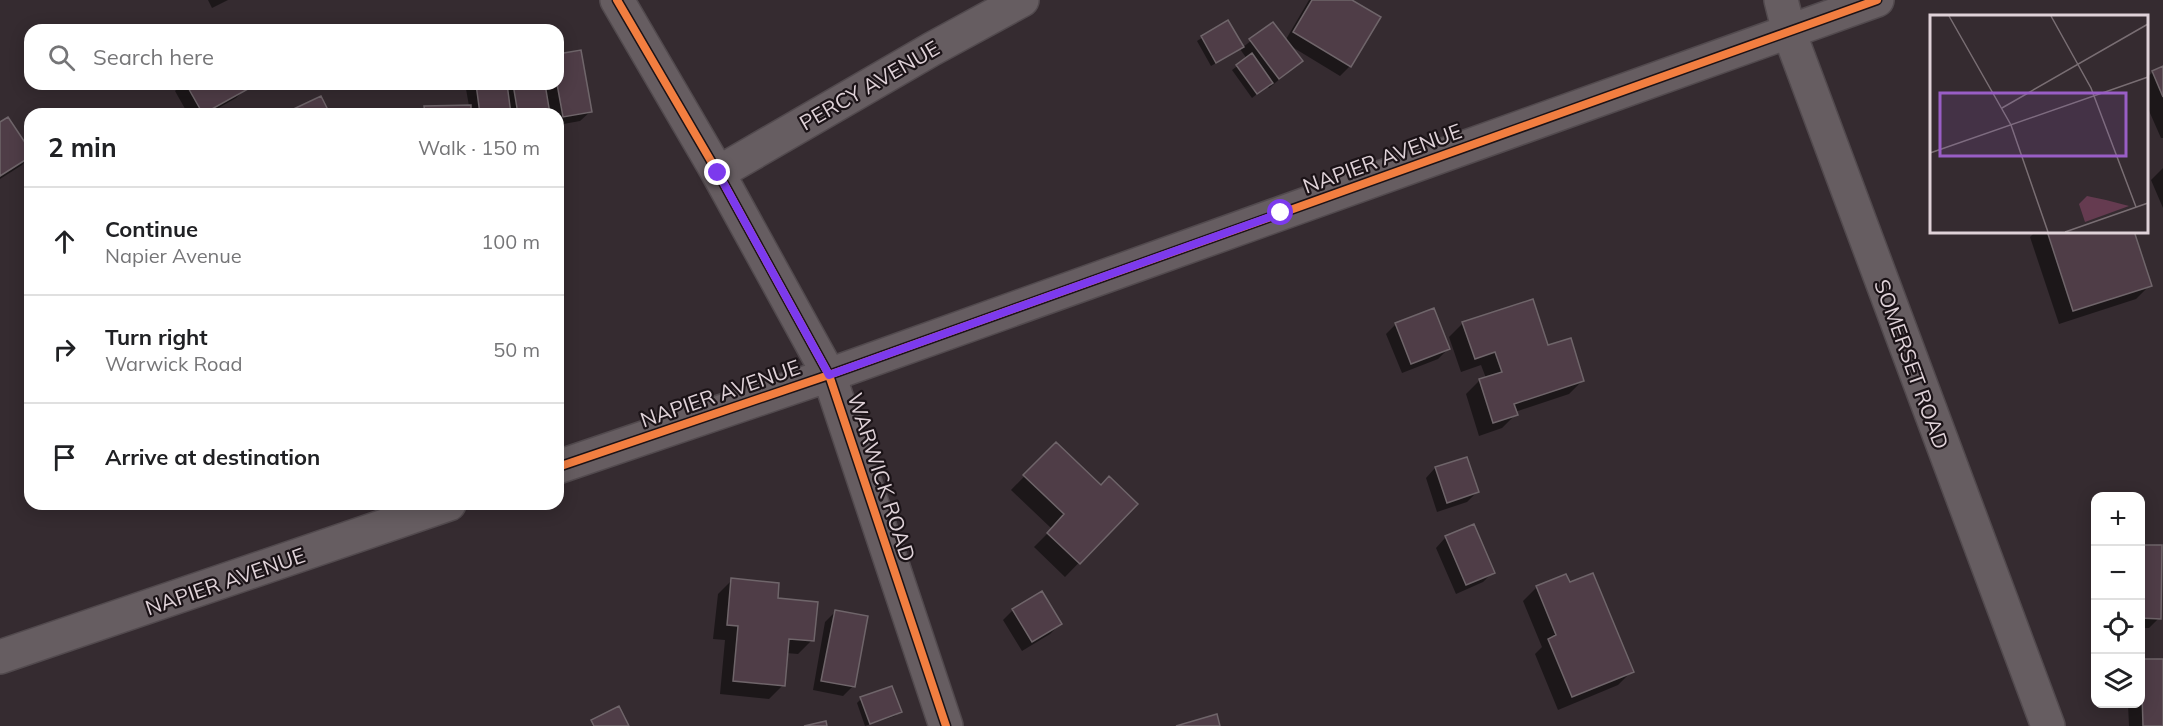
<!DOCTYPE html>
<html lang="en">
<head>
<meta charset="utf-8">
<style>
  :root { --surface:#fff; --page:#f2f2f2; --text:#202124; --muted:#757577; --line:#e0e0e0 }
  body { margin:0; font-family:Mulish,sans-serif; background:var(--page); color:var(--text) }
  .controls { position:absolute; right:18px; bottom:18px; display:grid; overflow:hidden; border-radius:12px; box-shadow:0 3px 15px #0003 }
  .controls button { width:54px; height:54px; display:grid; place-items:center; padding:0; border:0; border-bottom:2px solid var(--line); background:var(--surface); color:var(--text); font:30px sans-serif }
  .stop { position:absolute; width:18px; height:18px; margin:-14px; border:4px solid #7c3aed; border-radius:50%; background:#fff }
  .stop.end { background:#7c3aed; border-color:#fff; box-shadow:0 2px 6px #0008 }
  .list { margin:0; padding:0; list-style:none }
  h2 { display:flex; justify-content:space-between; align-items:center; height:78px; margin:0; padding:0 24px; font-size:26px }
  h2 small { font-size:20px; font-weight:400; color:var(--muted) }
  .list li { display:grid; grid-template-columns:39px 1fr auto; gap:18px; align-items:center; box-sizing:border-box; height:108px; padding:0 24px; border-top:2px solid var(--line) }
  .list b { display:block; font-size:22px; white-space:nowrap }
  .list p { margin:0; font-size:20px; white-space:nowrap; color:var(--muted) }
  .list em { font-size:20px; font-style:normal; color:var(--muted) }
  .icon { flex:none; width:33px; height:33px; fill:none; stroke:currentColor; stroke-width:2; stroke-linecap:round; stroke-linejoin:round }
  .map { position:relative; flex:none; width:2163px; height:726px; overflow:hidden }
  .search { position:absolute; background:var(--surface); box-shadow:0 3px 15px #0003; left:24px; top:24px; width:540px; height:66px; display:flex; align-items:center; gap:15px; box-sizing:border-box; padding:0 21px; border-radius:18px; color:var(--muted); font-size:22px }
  .panel { position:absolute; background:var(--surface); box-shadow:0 3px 15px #0003; left:24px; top:108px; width:540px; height:402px; border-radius:18px }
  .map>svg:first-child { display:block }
</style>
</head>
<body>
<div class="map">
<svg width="2163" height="726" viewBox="0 0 2163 726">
  <rect width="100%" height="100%" fill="#352b30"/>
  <path fill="#0007" d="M208 0H228L212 8Z
    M1309 0H1349L1350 66 1340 76 1289 45 1301 61 1269 88 1267 86 1252 98 1232 70 1247 59 1240 49 1211 66 1197 41 1227 22 1242 48 1272 24 1285 41Z
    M2163 68V138H2161L2146 104V78L2153 72Z
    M182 84H244L246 88 236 98 208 114H188L175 91Z
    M471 84H558L590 112 580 121 558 125V114H418L425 107 469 106 466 89Z
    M0 124 30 153V156L22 165 0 179Z
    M2163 168V208L2151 180Z
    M2036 231H2132L2150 285 2136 299 2059 324 2030 237Z
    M1463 323 1547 347 1583 380 1569 394 1515 412 1516 414 1502 428 1479 436 1466 394 1480 380 1486 378 1481 365 1461 372 1449 337Z
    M1396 324 1448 349 1438 359 1402 373 1386 334Z
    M1056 444 1101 487 1136 504 1065 577 1034 547 1052 529 1011 490Z
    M1435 468 1477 492 1467 502 1437 512 1426 478Z
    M1473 526 1493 572 1483 582 1456 594 1436 548 1445 538Z
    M2140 546 2159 618 2149 628H2140Z
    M732 580 776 600 812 640 798 654 786 653 783 685 769 699 720 694 725 640 713 639 718 594Z
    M1537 587 1632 671 1618 685 1558 710 1535 654 1542 647 1523 601Z
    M1013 610 1060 624 1050 634 1022 651 1003 620Z
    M835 612 853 686 843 696 813 690 825 622Z
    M2163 660V726H2129L2128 704H2140V662Z
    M861 699 900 711 895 716 865 726 857 703Z"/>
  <path fill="#4f3d47" stroke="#6f656a" stroke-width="1.5" d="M1312 0H1352L1381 17 1351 67 1293 32Z
    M1228 20 1244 47 1216 63 1201 36Z
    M1273 22 1303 61 1279 79 1249 39Z
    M581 50 592 112 563 117 557 84 558 54Z
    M1252 53 1273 83 1257 94 1236 65Z
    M2163 66V97L2152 71Z
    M186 84H245L248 89 203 114Z
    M476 84H507L511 114H480Z
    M513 84H545L550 114H518Z
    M321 96 330 114H283Z
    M471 105V114H425L424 106Z
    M8 117 30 150V157L0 176V122Z
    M2047 231H2134L2152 286 2073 311Z
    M1533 299 1548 345 1571 338 1584 381 1514 404 1518 415 1493 423 1479 379 1502 372 1495 352 1475 359 1462 322Z
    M1434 308 1450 349 1411 364 1395 323Z
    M1056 442 1101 485 1109 476 1138 504 1080 564 1047 533 1064 514 1023 475Z
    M1467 457 1479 492 1447 503 1435 467Z
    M1474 524 1495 573 1466 585 1445 536Z
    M2140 545H2162L2161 619 2140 618Z
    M1593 573 1634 672 1572 697 1548 639 1556 635 1536 586 1566 574 1570 582Z
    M731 578 779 583 778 598 818 602 814 641 789 639 785 686 733 681 738 626 727 625Z
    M1042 591 1062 624 1032 642 1012 609Z
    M835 610 868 616 855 687 821 681Z
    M2141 659H2163V726H2143Z
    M892 686 902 712 870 724 860 697Z
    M619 706 629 726H594L591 720Z
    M1217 714 1220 726H1176Z
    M826 721 827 726H804Z"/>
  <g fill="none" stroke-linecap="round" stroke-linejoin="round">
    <g stroke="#524a4e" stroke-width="36">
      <path id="street" d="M617 0 718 173 829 375 946 726
        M1781 0 1789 32 2048 726
        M718 173 932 49 1022 0
        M558 467 829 375 1877 0
        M0 657 449 504"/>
    </g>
    <use href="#street" stroke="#665d61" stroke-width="33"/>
    <g stroke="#1b1317" stroke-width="11">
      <path id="cycleway" d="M617 0 718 173 829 375 946 726
        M558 467 829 375 1877 0"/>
    </g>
    <use href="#cycleway" stroke="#f27e40" stroke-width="8"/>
  </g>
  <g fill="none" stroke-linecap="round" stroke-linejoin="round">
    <path stroke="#7c3aed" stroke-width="8" d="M718 173 829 375 1281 213"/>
  </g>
  <g text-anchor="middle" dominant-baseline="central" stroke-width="4.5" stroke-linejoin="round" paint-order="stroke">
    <g font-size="21" fill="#dfd2d8" stroke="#1b1317">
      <text transform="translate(869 85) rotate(-30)">PERCY AVENUE</text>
      <text transform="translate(1382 158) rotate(-20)">NAPIER AVENUE</text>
      <text transform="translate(1912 364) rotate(70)">SOMERSET ROAD</text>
      <text transform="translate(720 393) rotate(-19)">NAPIER AVENUE</text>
      <text transform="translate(882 477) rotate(72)">WARWICK ROAD</text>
      <text transform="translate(225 581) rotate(-19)">NAPIER AVENUE</text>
    </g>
  </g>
  <g transform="translate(1930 15)">
    <rect width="218" height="218" fill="#352b30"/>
    <path d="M157 181 176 185 199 191 155 207 149 189Z" fill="#653b50"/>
    <path fill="none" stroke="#796e73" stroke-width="1.5" d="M19 1 81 110 118 217M121 1 161 73 206 192M72 93 218 9M0 138 218 62M135 217 218 188"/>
    <path fill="#995ec6" fill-opacity="0.15" stroke="#995ec6" stroke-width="3" d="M10 78H196V141H10Z"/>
    <rect width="218" height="218" fill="none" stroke="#dfd2d8" stroke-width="3"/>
  </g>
</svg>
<div class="controls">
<button>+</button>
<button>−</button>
<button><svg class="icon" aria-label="locate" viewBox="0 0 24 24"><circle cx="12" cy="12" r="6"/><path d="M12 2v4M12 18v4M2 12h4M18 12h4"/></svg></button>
<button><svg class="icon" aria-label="layers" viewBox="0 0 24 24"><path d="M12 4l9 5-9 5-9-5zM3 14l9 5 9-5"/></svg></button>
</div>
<div class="stop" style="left:1281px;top:213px"></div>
<div class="stop end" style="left:718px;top:173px"></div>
<div class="search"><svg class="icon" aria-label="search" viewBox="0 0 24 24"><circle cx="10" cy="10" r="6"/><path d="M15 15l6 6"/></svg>Search here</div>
<section class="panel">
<h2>2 min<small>Walk · 150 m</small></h2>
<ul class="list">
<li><svg class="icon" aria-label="ahead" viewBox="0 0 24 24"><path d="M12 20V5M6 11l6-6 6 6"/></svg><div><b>Continue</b><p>Napier Avenue</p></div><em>100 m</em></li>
<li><svg class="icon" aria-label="right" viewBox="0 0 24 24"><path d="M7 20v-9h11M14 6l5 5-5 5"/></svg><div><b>Turn right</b><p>Warwick Road</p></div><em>50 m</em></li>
<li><svg class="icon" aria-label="arrive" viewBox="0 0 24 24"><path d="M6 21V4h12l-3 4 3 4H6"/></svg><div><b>Arrive at destination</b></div></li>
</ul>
</section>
</div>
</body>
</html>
